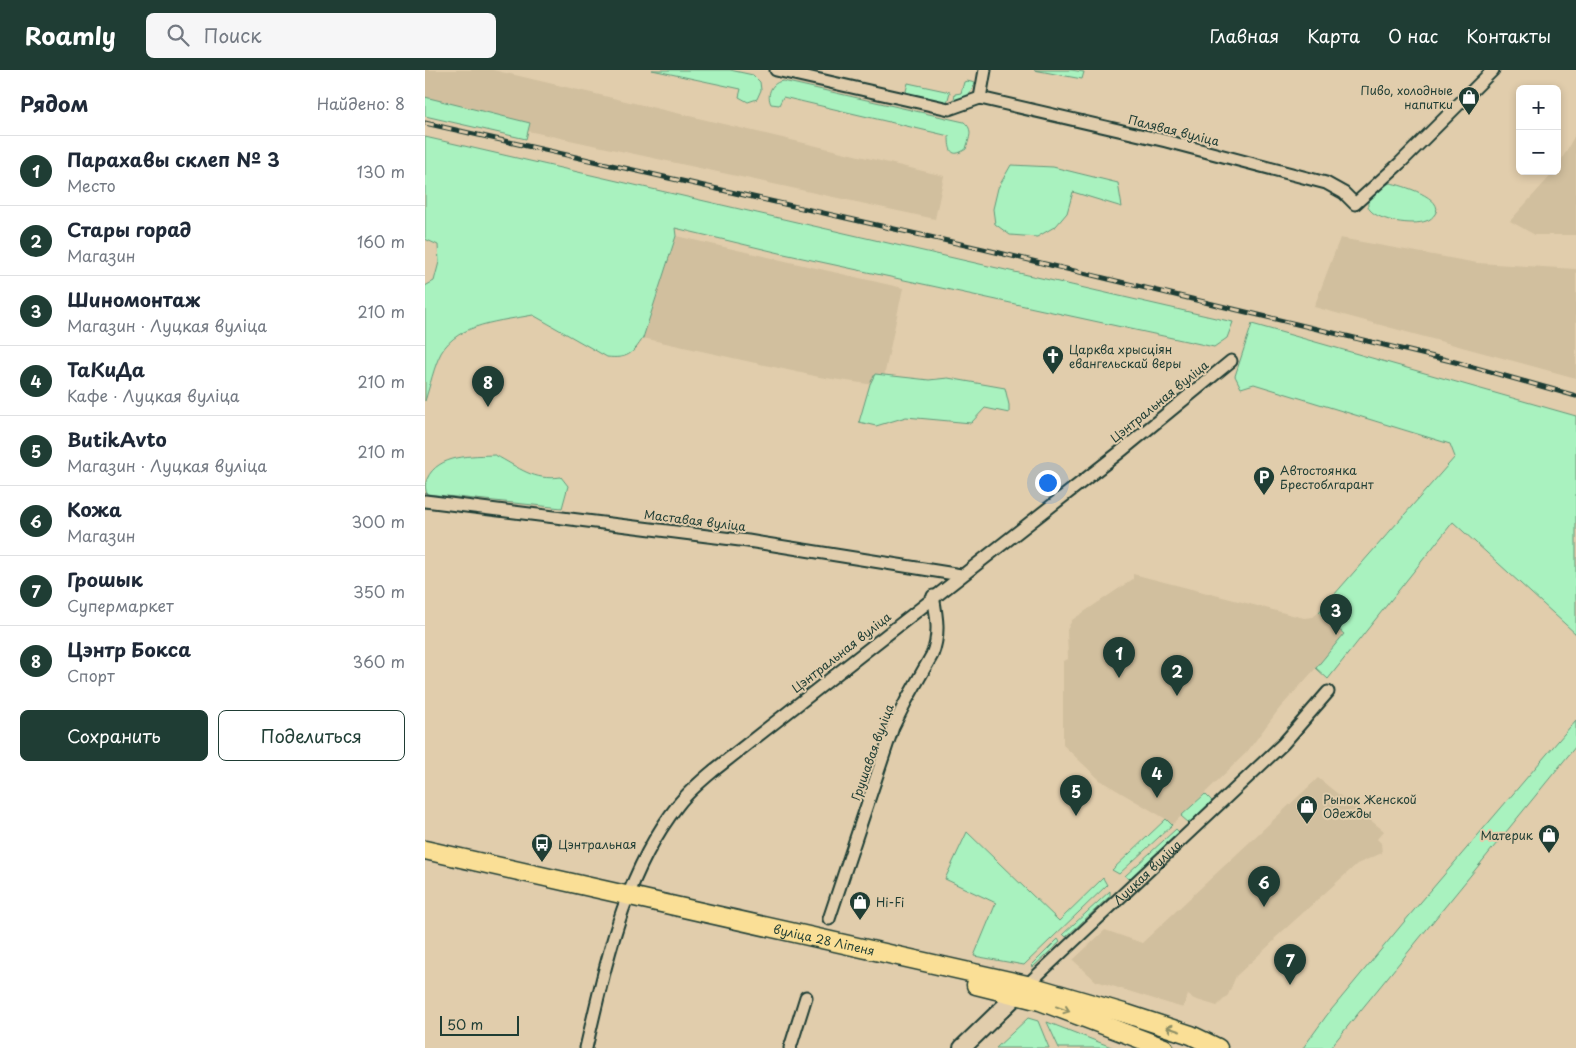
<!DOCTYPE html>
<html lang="ru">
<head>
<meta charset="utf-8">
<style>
  :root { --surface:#fff; --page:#f6f6f7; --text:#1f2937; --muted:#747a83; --line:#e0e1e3; --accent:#1f3d34 }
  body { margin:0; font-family:"Playpen Sans",sans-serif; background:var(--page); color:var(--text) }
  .controls { position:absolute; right:15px; top:15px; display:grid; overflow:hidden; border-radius:8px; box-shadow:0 2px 8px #0003 }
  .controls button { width:45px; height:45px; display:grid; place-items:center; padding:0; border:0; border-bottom:1px solid var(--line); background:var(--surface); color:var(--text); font:25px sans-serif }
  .scale { position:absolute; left:15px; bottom:12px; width:79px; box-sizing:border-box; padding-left:5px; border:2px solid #1f3d34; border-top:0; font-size:14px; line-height:18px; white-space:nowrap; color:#1f3d34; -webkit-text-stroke:4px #e1cdac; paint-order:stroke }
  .you { position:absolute; left:622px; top:412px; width:18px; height:18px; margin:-12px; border:4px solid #fff; border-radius:50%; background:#1a73e8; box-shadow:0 0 0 8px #1a73e833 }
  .badge { display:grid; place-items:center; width:32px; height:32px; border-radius:50%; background:var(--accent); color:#fff; font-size:16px; font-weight:700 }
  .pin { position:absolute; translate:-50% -41px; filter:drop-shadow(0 1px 2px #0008) }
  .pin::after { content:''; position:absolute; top:26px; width:18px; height:15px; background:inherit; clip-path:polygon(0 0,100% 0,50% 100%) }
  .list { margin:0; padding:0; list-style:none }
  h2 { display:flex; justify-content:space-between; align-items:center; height:65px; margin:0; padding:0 20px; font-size:21px }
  h2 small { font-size:16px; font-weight:400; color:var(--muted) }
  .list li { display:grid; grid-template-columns:32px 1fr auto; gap:15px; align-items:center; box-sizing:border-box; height:70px; padding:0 20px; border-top:1px solid var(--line) }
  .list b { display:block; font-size:19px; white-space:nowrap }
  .list p { margin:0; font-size:16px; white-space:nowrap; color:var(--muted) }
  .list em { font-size:16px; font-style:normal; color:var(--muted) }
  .actions { display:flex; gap:10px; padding:15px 20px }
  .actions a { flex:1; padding:11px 0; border:1px solid var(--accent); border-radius:8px; text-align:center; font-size:18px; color:var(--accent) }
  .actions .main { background:var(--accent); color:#fff }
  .icon { flex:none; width:28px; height:28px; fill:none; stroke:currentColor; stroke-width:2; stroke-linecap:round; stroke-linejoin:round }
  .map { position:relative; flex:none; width:1151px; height:978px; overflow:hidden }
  header { display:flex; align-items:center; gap:30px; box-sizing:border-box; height:70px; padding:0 25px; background:var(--accent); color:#fff }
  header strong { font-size:24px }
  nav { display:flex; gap:28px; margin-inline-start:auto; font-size:18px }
  .search { width:350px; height:45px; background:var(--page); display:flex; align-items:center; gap:12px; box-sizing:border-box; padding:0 18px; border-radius:8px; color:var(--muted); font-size:19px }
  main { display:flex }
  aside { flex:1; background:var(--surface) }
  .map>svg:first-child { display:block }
</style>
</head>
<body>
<header>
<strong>Roamly</strong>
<div class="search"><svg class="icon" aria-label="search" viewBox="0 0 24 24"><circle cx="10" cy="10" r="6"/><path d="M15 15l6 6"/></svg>Поиск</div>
<nav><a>Главная</a><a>Карта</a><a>О нас</a><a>Контакты</a></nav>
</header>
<main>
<aside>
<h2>Рядом<small>Найдено: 8</small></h2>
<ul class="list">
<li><span class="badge">1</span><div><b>Парахавы склеп № 3</b><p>Место</p></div><em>130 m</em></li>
<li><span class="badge">2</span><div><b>Стары горад</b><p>Магазин</p></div><em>160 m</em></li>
<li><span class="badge">3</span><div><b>Шиномонтаж</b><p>Магазин · Луцкая вуліца</p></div><em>210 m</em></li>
<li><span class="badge">4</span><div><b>ТаКиДа</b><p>Кафе · Луцкая вуліца</p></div><em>210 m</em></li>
<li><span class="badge">5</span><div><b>ButikAvto</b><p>Магазин · Луцкая вуліца</p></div><em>210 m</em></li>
<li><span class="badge">6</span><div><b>Кожа</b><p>Магазин</p></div><em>300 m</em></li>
<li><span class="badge">7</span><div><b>Грошык</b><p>Супермаркет</p></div><em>350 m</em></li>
<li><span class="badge">8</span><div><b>Цэнтр Бокса</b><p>Спорт</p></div><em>360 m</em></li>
</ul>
<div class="actions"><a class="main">Сохранить</a><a>Поделиться</a></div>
</aside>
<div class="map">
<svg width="1151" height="978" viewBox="0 0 1151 978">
  <rect width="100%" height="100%" fill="#e1cdac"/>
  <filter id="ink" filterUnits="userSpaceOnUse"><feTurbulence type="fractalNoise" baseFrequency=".02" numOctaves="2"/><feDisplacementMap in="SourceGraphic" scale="10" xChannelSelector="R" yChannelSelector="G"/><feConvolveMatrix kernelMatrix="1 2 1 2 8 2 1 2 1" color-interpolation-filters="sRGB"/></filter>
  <g filter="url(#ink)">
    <path fill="#d1bf9e" d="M0 0H68L519 106 510 149 103 61 105 53 0 29Z
      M1151 63V165H1110L1085 151 1130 101H1132V98Z
      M251 166 478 218 457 316 394 307 218 268Z
      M915 168 1052 193 1151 199V308L889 237Z
      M708 504 879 548 888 547 894 542 919 564 891 598 854 639 822 682 747 755 741 749 676 711 638 675V591L643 589 642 560 647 550 708 509Z
      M893 708 959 761 952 769 956 773 957 783 932 794 849 869 850 870 811 906 803 925 792 936 769 929 763 925 758 938 671 911 648 890 680 860 717 873Z"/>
    <path fill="#a9f2bf" stroke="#64987a" d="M227 0H305L328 5 335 12 336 20 332 29 323 32 314 27 316 19Z
      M609 0H646L659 2 657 9Z
      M358 11 539 52C549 60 544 68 541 79 526 89 524 80 524 66L358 27 354 35 346 34C341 24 347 12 358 11Z
      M542 11 550 13C546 25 539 29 528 34L530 24 536 23 539 12Z
      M483 13 525 22 522 33 484 25 481 21Z
      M0 27 105 53 101 69 0 46Z
      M0 67 808 252 802 268 789 277 359 184 250 158 251 166 218 268C208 284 202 289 182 287L108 245C77 251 33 253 16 283 9 296 5 316 0 331V216L9 211 14 192 13 175 0 169Z
      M586 95 628 97 693 113 697 137 648 122 642 143 631 156 612 167 585 165 570 154 568 139 573 118Z
      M965 113C976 115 1021 128 1010 144 1008 147 1005 150 1001 151 988 156 954 151 945 140 942 137 943 133 943 129L958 116Z
      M827 254 1151 346V564L1028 452 903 609 891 598 919 564 894 542 1030 387 1025 374 829 314 816 318 810 306Z
      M450 304 504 310 523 308 580 318 584 335V343L560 338 546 353 481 347 451 356 434 352 445 314Z
      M70 385C95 398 108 411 136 407L143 416 137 438 2 424C0 418 0 414 2 409 13 384 48 386 70 385Z
      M1151 650V676L905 978H878L902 945 984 846Z
      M780 724 787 731 764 753 756 746Z
      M741 749 747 755 694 804 687 800Z
      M751 759 754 762 704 809 700 806Z
      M542 762 634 851 678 808 682 815 599 895 549 886 571 833 520 809Z
      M685 821V826L641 867 638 864Z
      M633 869 635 872 608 897 606 896Z
      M603 948 613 951 624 978H571Z
      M622 952 689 978H634Z"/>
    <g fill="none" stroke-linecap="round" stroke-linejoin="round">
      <g stroke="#1f3d34" stroke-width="15">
        <g id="minor">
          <path d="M351 0 524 39 555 28"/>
          <path d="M555 28 741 71 901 113 919 123 930 134 975 93 1068 0"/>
          <path d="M555 28 560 0"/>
          <path d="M0 431 323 471 536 505"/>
          <path d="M404 849 468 657 481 631 507 585C515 565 512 547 508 526"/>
          <path id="s1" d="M602 915 858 674 903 622"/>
          <path d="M161 978C181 894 198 805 253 735 263 722 276 711 288 701L695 382 806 291"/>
          <path d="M365 978 381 927"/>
        </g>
      </g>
      <g stroke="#1f3d34" stroke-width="20">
        <path id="secondary" d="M537 978 600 917"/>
      </g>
      <g stroke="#1f3d34" stroke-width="21">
        <g id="primary">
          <path id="s2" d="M0 780 602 915 702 944 766 965 793 978"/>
          <path d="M551 915 615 931 739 978"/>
        </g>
      </g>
      <use href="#minor" stroke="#e1cdac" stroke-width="11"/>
      <use href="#secondary" stroke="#e1cdac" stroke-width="16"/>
      <use href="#primary" stroke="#fadf96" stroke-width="18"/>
      <g stroke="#1f3d34" stroke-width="5">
        <path id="rail" d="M0 53 558 179 1030 292 1151 326"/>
      </g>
      <use href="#rail" stroke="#e1cdac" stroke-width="3" stroke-dasharray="9" stroke-linecap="butt"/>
    </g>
    <defs><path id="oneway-shaft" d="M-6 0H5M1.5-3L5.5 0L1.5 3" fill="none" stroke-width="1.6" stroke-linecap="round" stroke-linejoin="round" transform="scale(1.25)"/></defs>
    <g stroke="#8c8e65">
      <use href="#oneway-shaft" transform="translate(638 939) rotate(20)"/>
      <use href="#oneway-shaft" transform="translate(748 959) rotate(-161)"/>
    </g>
  </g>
  <defs>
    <g id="shop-pin" transform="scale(1.125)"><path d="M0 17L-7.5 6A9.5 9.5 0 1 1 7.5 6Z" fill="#1f3d34" stroke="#e1cdac"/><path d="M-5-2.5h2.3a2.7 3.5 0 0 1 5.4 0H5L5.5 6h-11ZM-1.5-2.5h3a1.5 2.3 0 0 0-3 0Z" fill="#fff"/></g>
    <g id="church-pin" transform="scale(1.125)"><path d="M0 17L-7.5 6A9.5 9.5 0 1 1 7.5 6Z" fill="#1f3d34" stroke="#e1cdac"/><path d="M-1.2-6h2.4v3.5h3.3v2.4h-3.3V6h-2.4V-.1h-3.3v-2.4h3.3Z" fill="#fff"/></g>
    <g id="parking-pin" transform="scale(1.125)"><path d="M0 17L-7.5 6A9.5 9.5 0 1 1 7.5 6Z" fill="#1f3d34" stroke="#e1cdac"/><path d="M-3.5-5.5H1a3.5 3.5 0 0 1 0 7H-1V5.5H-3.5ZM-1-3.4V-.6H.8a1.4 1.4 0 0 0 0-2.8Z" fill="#fff"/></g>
    <g id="bus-pin" transform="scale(1.125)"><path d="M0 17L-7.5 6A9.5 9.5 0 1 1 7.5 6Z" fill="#1f3d34" stroke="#e1cdac"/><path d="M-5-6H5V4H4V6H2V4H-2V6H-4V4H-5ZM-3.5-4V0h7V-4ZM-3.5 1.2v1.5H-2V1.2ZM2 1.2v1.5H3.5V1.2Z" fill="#fff"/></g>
  </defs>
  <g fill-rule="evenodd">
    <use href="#shop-pin" x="1044" y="27"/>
    <use href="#church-pin" x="628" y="286"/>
    <use href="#parking-pin" x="839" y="407"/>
    <use href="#shop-pin" x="882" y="736"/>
    <use href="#shop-pin" x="1124" y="765"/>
    <use href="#bus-pin" x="117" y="774"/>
    <use href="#shop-pin" x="435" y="832"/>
  </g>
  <g text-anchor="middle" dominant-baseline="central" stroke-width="4" stroke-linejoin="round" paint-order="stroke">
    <g font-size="12" fill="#1f3d34" stroke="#e1cdac" text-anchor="start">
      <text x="1028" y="20" text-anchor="end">Пиво, холодные<tspan x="1028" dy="14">напитки</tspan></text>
      <text x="644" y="279">Царква хрысціян<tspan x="644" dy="14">евангельскай веры</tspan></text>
      <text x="855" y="400">Автостоянка<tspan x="855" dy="14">Брестоблгарант</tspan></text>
      <text x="898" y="729">Рынок Женской<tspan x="898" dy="14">Одежды</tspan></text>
      <text x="1108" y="765" text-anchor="end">Материк</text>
      <text x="133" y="774">Цэнтральная</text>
      <text x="451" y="832">Hi-Fi</text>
    </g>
    <g font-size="12" fill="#1f3d34" stroke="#e1cdac">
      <text transform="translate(749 60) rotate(14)">Палявая вуліца</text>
      <text transform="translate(734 331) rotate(-39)">Цэнтральная вуліца</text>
      <text transform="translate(270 450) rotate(7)">Маставая вуліца</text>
      <text transform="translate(416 582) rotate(-38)">Цэнтральная вуліца</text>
      <text transform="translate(447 682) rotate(-70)">Грушавая вуліца</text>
      <text stroke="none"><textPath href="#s1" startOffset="165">Луцкая вуліца</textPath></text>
      <text stroke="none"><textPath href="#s2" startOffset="409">вуліца 28 Ліпеня</textPath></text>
    </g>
  </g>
</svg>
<div class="controls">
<button>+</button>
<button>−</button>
</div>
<div class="scale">50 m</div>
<div class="you"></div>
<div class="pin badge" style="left:694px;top:608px">1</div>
<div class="pin badge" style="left:752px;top:626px">2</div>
<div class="pin badge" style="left:911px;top:565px">3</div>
<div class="pin badge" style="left:732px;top:728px">4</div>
<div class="pin badge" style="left:651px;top:746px">5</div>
<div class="pin badge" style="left:839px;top:837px">6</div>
<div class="pin badge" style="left:865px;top:915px">7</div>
<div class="pin badge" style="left:63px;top:337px">8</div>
</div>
</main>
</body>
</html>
